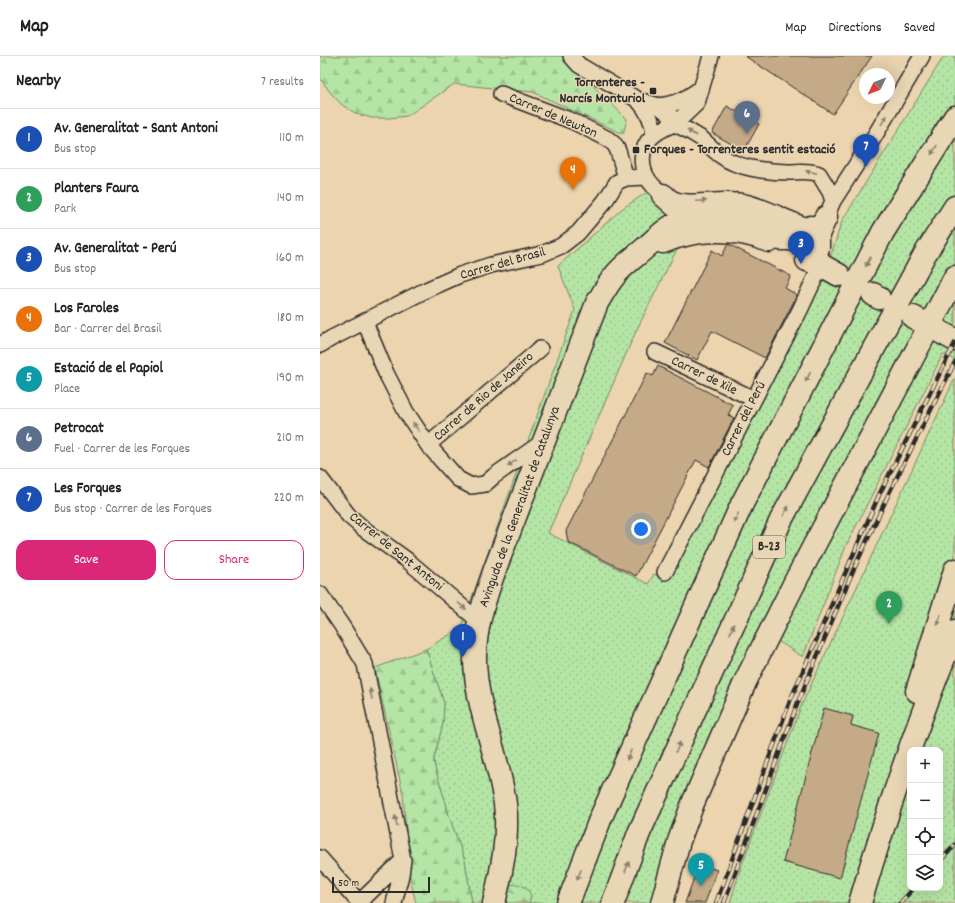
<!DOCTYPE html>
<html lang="en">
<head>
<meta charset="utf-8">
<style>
  :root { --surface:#fff; --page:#f6f6f6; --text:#222; --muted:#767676; --line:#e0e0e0; --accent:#db2777 }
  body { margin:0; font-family:Dekko,sans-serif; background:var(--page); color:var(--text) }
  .controls { position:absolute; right:12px; bottom:12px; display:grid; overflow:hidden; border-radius:8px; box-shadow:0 4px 16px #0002 }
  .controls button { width:36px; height:36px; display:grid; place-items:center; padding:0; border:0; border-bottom:1px solid var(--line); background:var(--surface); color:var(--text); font:20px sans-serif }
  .compass { position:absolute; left:539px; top:12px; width:36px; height:36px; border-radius:50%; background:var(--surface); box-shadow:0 4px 16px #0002; rotate:227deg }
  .scale { position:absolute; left:12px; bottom:10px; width:98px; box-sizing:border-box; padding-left:4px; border:2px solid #2b2b2b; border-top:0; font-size:11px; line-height:14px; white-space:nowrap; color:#2b2b2b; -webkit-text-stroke:3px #e9d6b4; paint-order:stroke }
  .you { position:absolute; left:321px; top:473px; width:14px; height:14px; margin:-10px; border:3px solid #fff; border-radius:50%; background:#1a73e8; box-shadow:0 0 0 6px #1a73e833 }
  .badge { display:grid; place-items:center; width:26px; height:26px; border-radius:50%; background:var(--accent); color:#fff; font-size:13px; font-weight:700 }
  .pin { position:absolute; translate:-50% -33px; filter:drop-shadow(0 1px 2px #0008) }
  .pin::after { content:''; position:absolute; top:21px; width:14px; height:12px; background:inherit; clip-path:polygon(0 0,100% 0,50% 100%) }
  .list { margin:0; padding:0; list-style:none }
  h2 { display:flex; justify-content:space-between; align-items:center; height:52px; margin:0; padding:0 16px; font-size:17px }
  h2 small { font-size:13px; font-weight:400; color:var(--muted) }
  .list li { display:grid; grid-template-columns:26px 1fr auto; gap:12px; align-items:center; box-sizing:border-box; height:60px; padding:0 16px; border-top:1px solid var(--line) }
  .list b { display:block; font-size:15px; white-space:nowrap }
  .list p { margin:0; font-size:13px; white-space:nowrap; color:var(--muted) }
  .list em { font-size:13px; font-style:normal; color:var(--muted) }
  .actions { display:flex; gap:8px; padding:12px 16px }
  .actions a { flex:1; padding:9px 0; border:1px solid var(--accent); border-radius:12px; text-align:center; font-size:14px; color:var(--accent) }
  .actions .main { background:var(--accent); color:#fff }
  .icon { flex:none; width:22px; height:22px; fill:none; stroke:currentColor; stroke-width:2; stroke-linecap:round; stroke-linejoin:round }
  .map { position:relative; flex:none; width:635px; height:847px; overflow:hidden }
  header { display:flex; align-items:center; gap:24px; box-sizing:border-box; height:56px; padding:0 20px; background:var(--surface); border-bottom:1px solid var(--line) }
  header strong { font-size:19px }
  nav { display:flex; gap:22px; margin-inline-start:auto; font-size:14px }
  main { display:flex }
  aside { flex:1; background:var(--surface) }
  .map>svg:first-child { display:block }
</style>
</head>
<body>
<header>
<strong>Map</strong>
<nav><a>Map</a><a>Directions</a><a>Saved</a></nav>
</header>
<main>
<aside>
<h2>Nearby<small>7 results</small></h2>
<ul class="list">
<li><span class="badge" style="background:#1a4fb4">1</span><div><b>Av. Generalitat - Sant Antoni</b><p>Bus stop</p></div><em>110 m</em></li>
<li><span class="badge" style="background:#2e9e5b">2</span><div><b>Planters Faura</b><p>Park</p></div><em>140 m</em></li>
<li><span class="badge" style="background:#1a4fb4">3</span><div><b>Av. Generalitat - Perú</b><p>Bus stop</p></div><em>160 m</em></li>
<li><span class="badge" style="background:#e8710a">4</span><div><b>Los Faroles</b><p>Bar · Carrer del Brasil</p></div><em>180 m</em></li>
<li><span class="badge" style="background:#0f9aa8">5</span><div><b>Estació de el Papiol</b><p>Place</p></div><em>190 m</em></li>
<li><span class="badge" style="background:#5c6f8a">6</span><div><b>Petrocat</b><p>Fuel · Carrer de les Forques</p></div><em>210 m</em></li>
<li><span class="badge" style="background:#1a4fb4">7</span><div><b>Les Forques</b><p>Bus stop · Carrer de les Forques</p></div><em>220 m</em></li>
</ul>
<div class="actions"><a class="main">Save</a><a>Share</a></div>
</aside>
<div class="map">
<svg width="635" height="847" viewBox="0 0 635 847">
  <defs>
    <pattern id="grass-dots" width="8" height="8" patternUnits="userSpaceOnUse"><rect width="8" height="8" fill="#b5e5a4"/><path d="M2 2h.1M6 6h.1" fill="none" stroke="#9cc58d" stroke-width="1.8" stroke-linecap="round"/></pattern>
    <pattern id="forest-firs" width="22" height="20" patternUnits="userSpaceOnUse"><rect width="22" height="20" fill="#b5e5a4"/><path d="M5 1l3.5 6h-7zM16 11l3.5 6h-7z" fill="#9cc58d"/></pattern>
  </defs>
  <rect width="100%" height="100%" fill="#ebd4ae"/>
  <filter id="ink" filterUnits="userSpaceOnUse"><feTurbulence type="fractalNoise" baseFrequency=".025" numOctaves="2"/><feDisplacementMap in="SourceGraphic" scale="8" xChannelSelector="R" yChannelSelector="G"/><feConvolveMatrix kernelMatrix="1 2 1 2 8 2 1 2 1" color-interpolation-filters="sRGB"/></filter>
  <g filter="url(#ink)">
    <path fill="url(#grass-dots)" stroke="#708868" fill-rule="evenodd" d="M624 0H635V304L623 298 526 490 483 601 445 577 334 847H209L211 840 173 847H152L145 805 129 760 127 751 115 712 114 703 123 667 124 647 106 593 141 572 255 254 238 210 303 152 326 137 375 157 316 275 228 477 328 528 334 518 346 524 503 224 522 165Z
      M635 322V847H410L421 811 482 648ZM590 694H620V832H590Z"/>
    <path fill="url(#forest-firs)" stroke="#708868" d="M0 0H242L307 63 303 78 213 36 134 28 87 60 69 62H52L37 58 22 49 10 36 0 22Z
      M106 593 124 647 123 667 114 702 115 712 127 751 129 760 145 805 152 847H96L90 822 83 738 55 612Z
      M198 828 207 832 211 840 209 847H173L189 829Z"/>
    <path fill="#c4aa87" stroke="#2b2b2b" d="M425 0H552L513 58Z
      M407 50 439 68 424 95 392 77Z
      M408 188 471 220 465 232 477 239 445 302 392 275 377 304 345 287 392 194 402 200Z
      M338 310 413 349 408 359 414 362 389 411 376 404 316 520 248 486 246 475 327 317 333 320Z
      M504 652 533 660 531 669 559 677 520 822 463 806Z
      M379 808 397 814 385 847H365Z"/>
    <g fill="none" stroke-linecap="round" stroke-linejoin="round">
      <g stroke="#2b2b2b" stroke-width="18">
        <path id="street" d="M251 0 259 9 318 44 339 50 350 59 355 68
          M181 38 252 65 288 83 295 89 298 95 306 122
          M318 44C327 54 333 64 334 78
          M339 50C359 47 364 44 380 33
          M355 68 377 47 391 0
          M513 145 510 136 499 118C488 114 480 116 468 116 452 116 428 113 414 107 401 102 392 92 382 83 373 77 364 72 355 68 340 73 326 81 323 97 318 123 342 144 367 146 387 147 403 142 425 146 438 149 452 155 465 161 473 164 482 169 491 171L506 161 513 145 554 81 602 0
          M45 266 66 317 86 356 108 389 138 423 151 430 165 428 174 420 224 385
          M0 289 12 282 106 234 140 219 171 209 222 198 241 190 258 177 285 145 297 126 306 122 326 121
          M335 296 434 343
          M108 389 220 293
          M0 422 29 460 44 473 87 504 159 565
          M345 516 480 254 501 209
          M0 538 22 570 45 608 83 804 81 819 74 847
          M0 802 36 843 45 841 83 804"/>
      </g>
      <g stroke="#2b2b2b" stroke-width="25">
        <path id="secondary" d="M343 139 378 170
          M460 183H468L491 171
          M343 186C377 172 415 171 449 185
          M498 192V178L506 161
          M487 204 501 209 519 219
          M553 238 559 242
          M593 261 635 284
          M597 635 635 514
          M174 847C182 814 189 781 185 748 179 699 155 651 155 602 155 570 165 542 175 513L277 247C283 237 289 226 297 217 305 208 315 201 324 193 333 185 342 176 352 170 386 149 427 160 460 176 474 184 495 193 501 209
          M342 847 359 785 373 747 426 624 476 524 635 221
          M540 847C567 755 598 664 635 575"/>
      </g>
      <g stroke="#2b2b2b" stroke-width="25">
        <path id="highway" d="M248 847 281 761 422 448 563 176 635 61
          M293 847 319 777 461 464 605 198 635 151"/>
      </g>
      <use href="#street" stroke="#e9d6b4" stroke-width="15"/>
      <use href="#secondary" stroke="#e9d6b4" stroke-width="22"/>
      <use href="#highway" stroke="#e9d6b4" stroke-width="22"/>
      <g stroke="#2b2b2b" stroke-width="4.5">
        <path id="rail" d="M620 805 635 789
          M396 847 470 645 559 439 635 287
          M404 847 478 646 532 517 570 435 635 306
          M580 847 594 832"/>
      </g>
      <use href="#rail" stroke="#e9d6b4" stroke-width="3" stroke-dasharray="9" stroke-linecap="butt"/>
    </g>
    <defs><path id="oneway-solid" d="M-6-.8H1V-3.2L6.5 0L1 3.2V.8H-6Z"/></defs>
    <g fill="#8a8070">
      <use href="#oneway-solid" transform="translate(564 64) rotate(-59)"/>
      <use href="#oneway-solid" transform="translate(372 77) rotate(-148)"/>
      <use href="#oneway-solid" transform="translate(614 94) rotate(122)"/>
      <use href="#oneway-solid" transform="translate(491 116) rotate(-169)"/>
      <use href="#oneway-solid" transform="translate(381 145) rotate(-3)"/>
      <use href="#oneway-solid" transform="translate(548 206) rotate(117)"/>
      <use href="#oneway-solid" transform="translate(488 321) rotate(117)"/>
      <use href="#oneway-solid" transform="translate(96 371) rotate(-124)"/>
      <use href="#oneway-solid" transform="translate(192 407) rotate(145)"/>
      <use href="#oneway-solid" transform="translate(466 455) rotate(-61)"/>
      <use href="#oneway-solid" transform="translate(416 462) rotate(114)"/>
      <use href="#oneway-solid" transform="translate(142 550) rotate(41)"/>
      <use href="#oneway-solid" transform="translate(619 564) rotate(107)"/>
      <use href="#oneway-solid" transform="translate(412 573) rotate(-66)"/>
      <use href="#oneway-solid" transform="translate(51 638) rotate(-101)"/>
      <use href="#oneway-solid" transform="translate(358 691) rotate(-66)"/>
      <use href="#oneway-solid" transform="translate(309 699) rotate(114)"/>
      <use href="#oneway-solid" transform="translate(76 765) rotate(-101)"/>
      <use href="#oneway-solid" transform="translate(307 811) rotate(-69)"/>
      <use href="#oneway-solid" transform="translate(259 819) rotate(111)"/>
    </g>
  </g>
  <g fill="#2b2b2b" stroke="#e9d6b4" stroke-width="1.5">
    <rect x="329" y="31" width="8" height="8" rx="2"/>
    <rect x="312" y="90" width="8" height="8" rx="2"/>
  </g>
  <g text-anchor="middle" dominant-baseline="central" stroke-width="3" stroke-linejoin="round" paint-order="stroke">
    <rect fill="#e9d6b4" stroke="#645e54" stroke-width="1" x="433" y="480" width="32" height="22" rx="3"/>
    <g font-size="13" font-weight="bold" fill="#2b2b2b">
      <text x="449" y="491">B-23</text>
    </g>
    <g font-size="14" font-weight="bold" fill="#2b2b2b" stroke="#e9d6b4" text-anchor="end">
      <text x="325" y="27">Torrenteres -<tspan x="325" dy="16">Narcís Monturiol</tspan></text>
      <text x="324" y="94" text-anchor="start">Forques - Torrenteres sentit estació</text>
    </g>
    <g font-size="14" fill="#2b2b2b" stroke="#e9d6b4">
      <text transform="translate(233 60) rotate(23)">Carrer de Newton</text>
      <text transform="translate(183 208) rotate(-16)">Carrer del Brasil</text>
      <text transform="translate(384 320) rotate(26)">Carrer de Xile</text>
      <text transform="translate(164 341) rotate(-41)">Carrer de Rio de Janeiro</text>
      <text transform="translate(424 363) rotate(-63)">Carrer del Perú</text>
      <text transform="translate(200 451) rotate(-70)">Avinguda de la Generalitat de Catalunya</text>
      <text transform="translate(76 496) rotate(39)">Carrer de Sant Antoni</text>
    </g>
  </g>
</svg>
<div class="controls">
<button>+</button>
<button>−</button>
<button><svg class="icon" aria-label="locate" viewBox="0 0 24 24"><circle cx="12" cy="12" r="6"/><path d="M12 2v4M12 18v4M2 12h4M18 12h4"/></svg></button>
<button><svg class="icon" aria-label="layers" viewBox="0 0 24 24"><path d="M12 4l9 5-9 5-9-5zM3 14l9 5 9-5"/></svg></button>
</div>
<svg class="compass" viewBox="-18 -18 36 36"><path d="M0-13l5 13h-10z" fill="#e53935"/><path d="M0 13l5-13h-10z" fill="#767676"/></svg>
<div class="scale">50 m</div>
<div class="you"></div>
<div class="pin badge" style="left:143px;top:601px;background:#1a4fb4">1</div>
<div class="pin badge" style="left:569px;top:568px;background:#2e9e5b">2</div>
<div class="pin badge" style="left:481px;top:208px;background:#1a4fb4">3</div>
<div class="pin badge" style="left:253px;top:134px;background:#e8710a">4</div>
<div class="pin badge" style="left:381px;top:830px;background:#0f9aa8">5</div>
<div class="pin badge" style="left:427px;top:78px;background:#5c6f8a">6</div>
<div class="pin badge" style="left:546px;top:111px;background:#1a4fb4">7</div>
</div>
</main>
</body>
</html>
